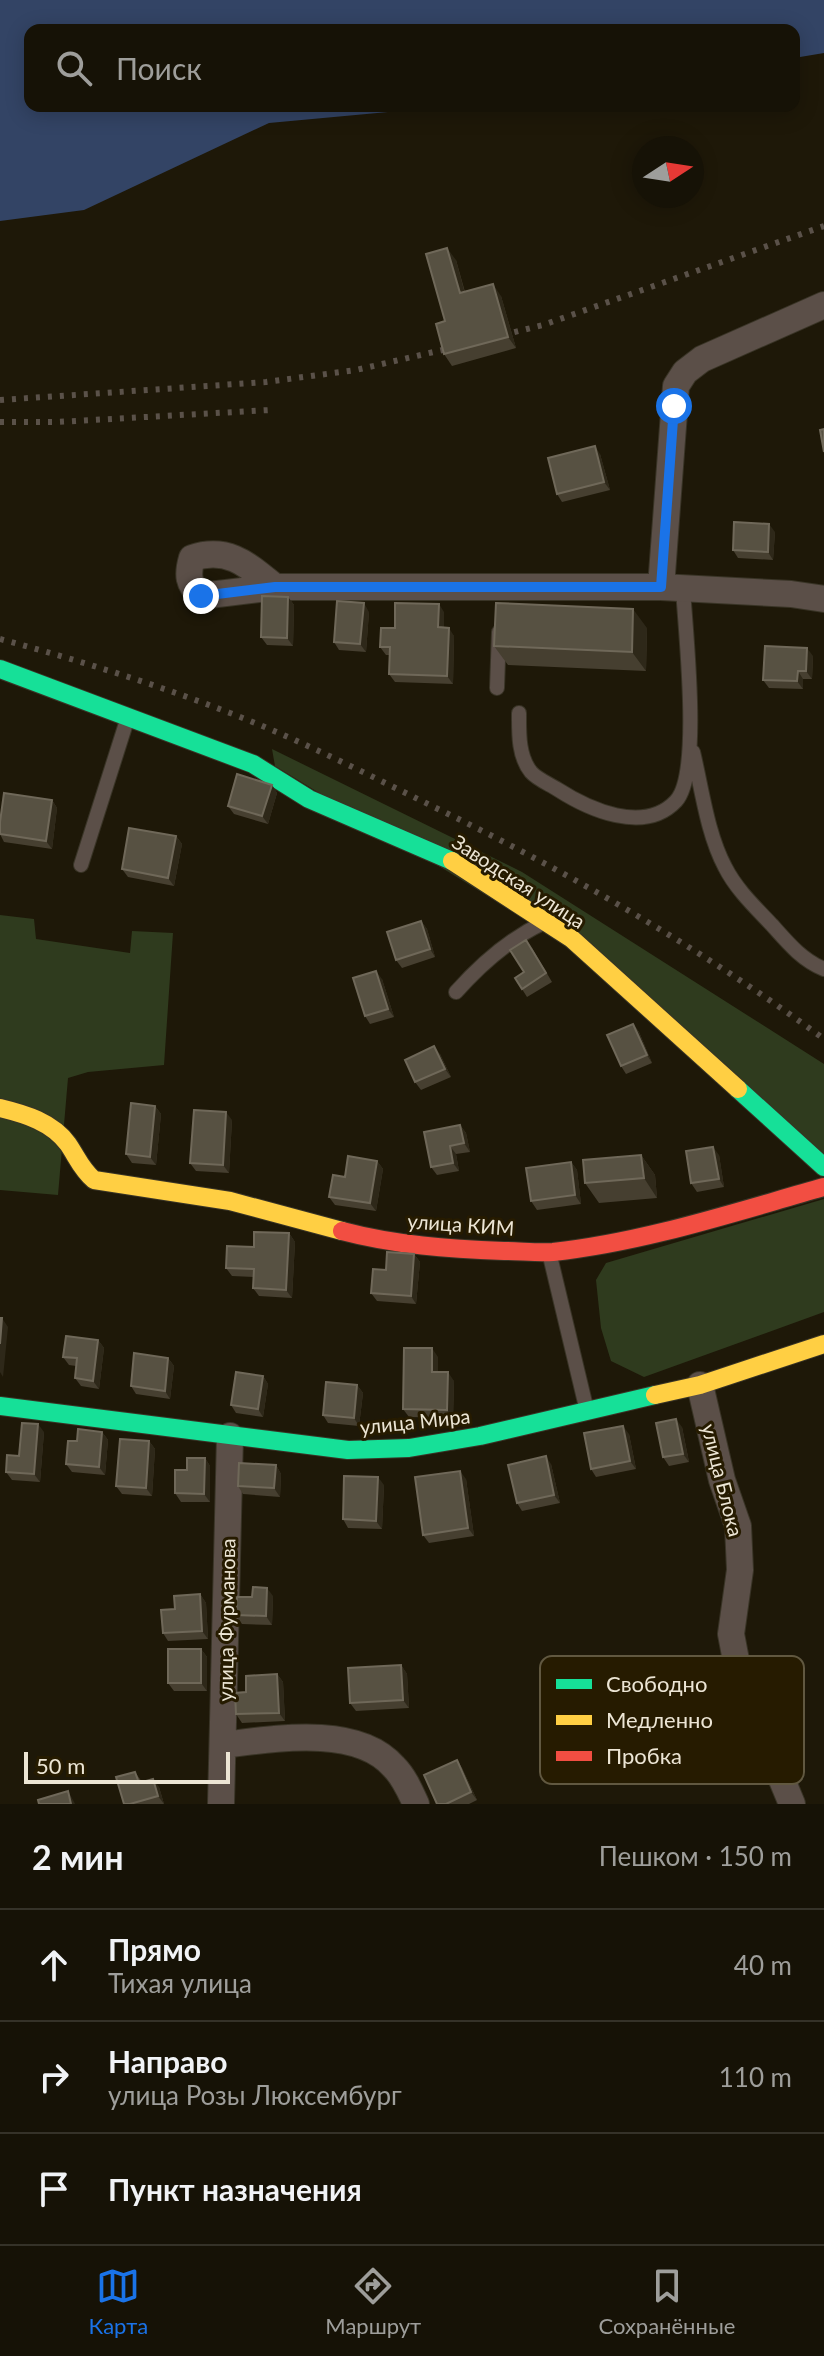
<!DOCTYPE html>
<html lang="ru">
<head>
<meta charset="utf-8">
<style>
  :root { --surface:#161206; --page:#232014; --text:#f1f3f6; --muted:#9e9e9b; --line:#353228; --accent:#1a73e8 }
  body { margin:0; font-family:Lato,sans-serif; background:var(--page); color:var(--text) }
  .compass { position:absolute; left:632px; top:136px; width:72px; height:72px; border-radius:50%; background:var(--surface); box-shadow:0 4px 20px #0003; rotate:78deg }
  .scale { position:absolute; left:24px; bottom:20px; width:206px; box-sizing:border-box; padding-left:8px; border:4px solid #ece5d4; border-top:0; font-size:22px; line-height:28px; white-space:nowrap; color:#ece5d4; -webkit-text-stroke:6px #261b00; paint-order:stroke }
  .stop { position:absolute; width:24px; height:24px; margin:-18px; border:6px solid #1a73e8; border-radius:50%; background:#fff }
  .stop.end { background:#1a73e8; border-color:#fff; box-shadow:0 2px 8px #0008 }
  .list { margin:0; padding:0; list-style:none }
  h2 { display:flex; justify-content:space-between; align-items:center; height:104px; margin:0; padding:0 32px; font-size:34px }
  h2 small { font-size:26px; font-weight:400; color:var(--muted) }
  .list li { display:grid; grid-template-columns:52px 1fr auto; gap:24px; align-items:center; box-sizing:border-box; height:112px; padding:0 32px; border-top:2px solid var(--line) }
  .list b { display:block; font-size:30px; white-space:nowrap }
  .list p { margin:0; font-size:26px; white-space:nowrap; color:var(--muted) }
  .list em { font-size:26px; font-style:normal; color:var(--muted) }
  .icon { flex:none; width:44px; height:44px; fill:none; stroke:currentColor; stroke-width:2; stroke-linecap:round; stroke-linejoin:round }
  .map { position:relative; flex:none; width:824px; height:1804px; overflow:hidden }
  .search { position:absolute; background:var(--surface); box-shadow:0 4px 20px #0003; left:24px; right:24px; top:24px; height:88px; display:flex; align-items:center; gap:20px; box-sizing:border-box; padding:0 28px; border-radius:16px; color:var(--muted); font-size:30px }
  .sheet { height:440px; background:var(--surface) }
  nav { display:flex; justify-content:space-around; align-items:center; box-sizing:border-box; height:112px; border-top:2px solid var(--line); background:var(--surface); font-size:22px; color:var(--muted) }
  nav a { display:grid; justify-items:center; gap:4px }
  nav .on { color:var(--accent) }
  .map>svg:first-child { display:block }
</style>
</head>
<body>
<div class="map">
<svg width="824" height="1804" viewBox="0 0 824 1804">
  <rect width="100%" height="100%" fill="#1e1808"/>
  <path fill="#2f3b1e" d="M272 749 522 872 824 1064V1155L632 984 275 766Z
    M0 915 34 919 36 939 130 953 132 931 173 933 164 1065 88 1072 68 1078 58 1195 0 1190Z
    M824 1199V1312L644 1377 611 1361 601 1328 596 1280 606 1263Z"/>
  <path fill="#334465" d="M0 0H824V53L794 58V30H30V106H453L269 123 84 210 0 221Z"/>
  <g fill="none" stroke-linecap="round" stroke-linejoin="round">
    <g stroke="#393426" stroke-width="16">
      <path id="lane" d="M497 688 499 632
        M519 713C519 732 518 756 531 772 537 779 549 784 557 789 588 809 644 835 676 801 702 773 685 629 683 588
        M693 752C702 789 707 833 725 867 736 889 755 907 772 925 788 943 802 960 824 969
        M81 865 128 717
        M456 992C481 964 509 939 543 923
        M549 1252 587 1411"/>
    </g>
    <g stroke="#393426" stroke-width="28">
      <path id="street" d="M275 587C248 565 228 546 192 558 187 575 188 584 201 596L275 587H661L791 594 824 599
        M661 587 676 386 685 372 702 359 824 305
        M700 1385 722 1480 738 1526 740 1570 731 1634 739 1676 792 1804
        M223 1745C273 1739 357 1724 394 1767 404 1777 410 1791 416 1804
        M221 1804 230 1436"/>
    </g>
    <g stroke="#393426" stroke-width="20">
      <path id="fast" d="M0 669 253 764 309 799 452 861
        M738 1089 824 1167
        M0 1406 348 1450 409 1448 480 1436 655 1395"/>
    </g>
    <g stroke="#393426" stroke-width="20">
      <path id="slow" d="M452 861 572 939 738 1089
        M0 1108C25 1114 52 1122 68 1144 77 1157 81 1169 94 1180L230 1201 342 1231
        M655 1395 700 1385 824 1344"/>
    </g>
    <g stroke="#393426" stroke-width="20">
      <path id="jam" d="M342 1231C395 1245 449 1249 504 1251 520 1251 537 1253 553 1252 645 1242 735 1212 824 1187"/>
    </g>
    <use href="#lane" stroke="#5b4f48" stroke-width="14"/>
    <use href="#street" stroke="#5b4f48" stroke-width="26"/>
    <use href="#fast" stroke="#16e098" stroke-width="18"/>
    <use href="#slow" stroke="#ffcf43" stroke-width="18"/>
    <use href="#jam" stroke="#f24e42" stroke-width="18"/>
    <path stroke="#5a5149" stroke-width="6" stroke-dasharray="4 8" stroke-linecap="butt" d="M491 338 543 325 824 226
      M0 400 266 382 356 370 464 345
      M0 422H57L270 410
      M0 639C78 660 155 684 230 713 300 740 367 774 434 807 570 873 702 949 824 1039"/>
  </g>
  <path fill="#463f30" d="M456 260 465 292 501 296 516 348 452 366 444 354 445 321Z
    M600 454 610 490 562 502 557 494Z
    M775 532 773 560 738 558 733 550Z
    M288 597 294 605 293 646 267 645 261 637Z
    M369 612 366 652 339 650 334 642Z
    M444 612V628L454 636 453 684 395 682 389 674 390 655H386L380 647 395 628Z
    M647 628 646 671 508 665 494 646Z
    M813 656 812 679H803V689L769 688 763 680Z
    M272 785 277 793 268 824 234 814 228 806Z
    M52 800 57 808 52 849 4 842 0 834Z
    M176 836 182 844 174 886 128 877 122 869Z
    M421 921 427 929 435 957 402 968 396 960Z
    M532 948 552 982 527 997 515 978 524 972Z
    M382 979 394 1017 370 1024 365 1016Z
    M633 1024 639 1032 652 1063 626 1074 621 1066Z
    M440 1054 451 1077 421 1090 415 1082Z
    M155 1106 161 1114 156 1165 132 1163 126 1154Z
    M232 1120 229 1173 196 1171 190 1163Z
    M460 1125 466 1133 470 1152 456 1154 459 1171 437 1175 431 1167Z
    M641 1155 655 1175 657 1198 599 1203 585 1183Z
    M719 1155 724 1187 697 1192 691 1183Z
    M377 1161 383 1169 376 1211 335 1205 329 1197 345 1177Z
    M571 1162 577 1170 581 1204 537 1210 531 1201Z
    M289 1233 295 1242 292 1298 259 1296 253 1288 254 1277 232 1276 226 1268 254 1247Z
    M414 1254 420 1262 416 1304 377 1301 371 1293 386 1270Z
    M98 1340 104 1348 99 1389 81 1386 75 1378 76 1366 69 1365 63 1357Z
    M438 1357V1372L454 1381 453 1418 409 1417 403 1409Z
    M168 1358 174 1366 170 1399 136 1394 131 1386Z
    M263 1376 268 1384 263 1417 236 1413 231 1405Z
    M357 1385 363 1393 359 1426 328 1423 323 1415Z
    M682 1427 689 1462 669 1466 663 1457Z
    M44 1432 40 1482 12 1480 6 1472 19 1456Z
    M102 1432 108 1440 105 1475 72 1472 66 1464 77 1441Z
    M629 1434 636 1469 596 1477 591 1469Z
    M149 1441 155 1449 152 1496 122 1494 116 1486Z
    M205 1458 210 1466V1502H181L175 1493 187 1470Z
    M551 1464 560 1503 522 1511 517 1503Z
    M276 1465 281 1474 280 1497 243 1494 238 1486Z
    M466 1479 474 1536 429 1543 423 1535Z
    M384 1485 382 1529 348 1528 343 1519Z
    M200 1594 206 1603 208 1639 168 1641 163 1633 175 1609Z
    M273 1596 272 1625 242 1624 236 1615 252 1597Z
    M201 1649 207 1657V1691H174L168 1683Z
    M401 1665 407 1674 409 1708 356 1711 350 1703Z
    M277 1674 283 1682 285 1721 242 1723 236 1714 246 1692Z
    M691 1726 709 1758 672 1778 666 1769Z
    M457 1760 462 1768 477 1800 469 1804H437Z
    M135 1772 142 1782 159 1787 164 1804H124Z"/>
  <path fill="#2e2819" d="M447 248 456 260 468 305 460 293Z
    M493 284 501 296 516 348 508 337Z
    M595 446 600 454 610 490 604 482Z
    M769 524 775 532 773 560 768 552Z
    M288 597 294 605 293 646 287 638Z
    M364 603 369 612 366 652 360 644Z
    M439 604 444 612V636L438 627Z
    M633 609 647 628 646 671 632 652Z
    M449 628 454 636 453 684 447 676Z
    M807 648 813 656 812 679 806 671Z
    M798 671 803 679V689L797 681Z
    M272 785 277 793 268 824 262 816Z
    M52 800 57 808 52 849 46 841Z
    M176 836 182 844 174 886 168 878Z
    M421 921 427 929 435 957 430 949Z
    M376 971 382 979 394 1017 388 1009Z
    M633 1024 639 1032 652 1063 647 1055Z
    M434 1046 440 1054 451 1077 445 1069Z
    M155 1106 161 1114 156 1165 150 1157Z
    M226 1112 232 1120 229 1173 223 1165Z
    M460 1125 466 1133 470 1152 464 1143Z
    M450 1146 456 1154 459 1171 453 1163Z
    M713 1147 719 1155 724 1187 719 1179Z
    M641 1155 655 1175 657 1198 644 1178Z
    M377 1161 383 1169 376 1211 370 1203Z
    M571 1162 577 1170 581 1204 575 1195Z
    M289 1233 295 1242 292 1298 286 1290Z
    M414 1254 420 1262 416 1304 411 1296Z
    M2 1318 8 1327 3 1377 0 1372V1344Z
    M98 1340 104 1348 99 1389 93 1381Z
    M432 1348 438 1357V1380L432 1372Z
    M168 1358 174 1366 170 1399 165 1391Z
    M448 1372 454 1381 453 1418 447 1410Z
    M263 1376 268 1384 263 1417 258 1409Z
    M357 1385 363 1393 359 1426 354 1418Z
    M676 1419 682 1427 689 1462 683 1454Z
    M38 1424 44 1432 40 1482 34 1474Z
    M623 1426 629 1434 636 1469 630 1461Z
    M102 1432 108 1440 105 1475 99 1467Z
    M149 1441 155 1449 152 1496 146 1488Z
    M546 1456 551 1464 560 1503 554 1495Z
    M205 1458 210 1466V1502L204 1494Z
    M276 1465 281 1474 280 1497 274 1488Z
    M460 1471 466 1479 474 1536 468 1528Z
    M378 1477 384 1485 382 1529 376 1521Z
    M267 1588 273 1596 272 1625 266 1616Z
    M200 1594 206 1603 208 1639 202 1631Z
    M201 1649 207 1657V1691L201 1683Z
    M401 1665 407 1674 409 1708 403 1700Z
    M277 1674 283 1682 285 1721 279 1713Z
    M457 1760 462 1768 477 1800 471 1792Z
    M153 1779 159 1787 164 1804 158 1796Z
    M68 1791 73 1800 75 1804H71Z"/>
  <path fill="#575142" stroke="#6f6859" stroke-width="2" d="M447 248 460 293 493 284 508 337 444 354 436 324 445 321 426 254Z
    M824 429V452L820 430Z
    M595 446 604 482 557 494 548 458Z
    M734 522 769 524 768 552 733 550Z
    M262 596 288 597 287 638 261 637Z
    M337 601 364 603 360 644 334 642Z
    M395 603 439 604 438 627 449 628 447 676 389 674 390 647H380L381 628H395Z
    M496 603 633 609 632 652 494 646Z
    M765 646 807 648 806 671H798L797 681 763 680Z
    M237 774 272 785 262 816 228 806Z
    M4 793 52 800 46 841 0 834V822Z
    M129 828 176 836 168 878 122 869Z
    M421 921 430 949 396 960 387 932Z
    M526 940 546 973 522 989 515 978 524 972 510 950Z
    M376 971 388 1009 365 1016 353 978Z
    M633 1024 647 1055 621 1066 607 1035Z
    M434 1046 445 1069 415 1082 405 1060Z
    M131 1103 155 1106 150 1157 126 1154Z
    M194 1110 226 1112 223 1165 190 1163Z
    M460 1125 464 1143 450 1146 453 1163 431 1167 424 1132Z
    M713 1147 719 1179 691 1183 686 1151Z
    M641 1155 644 1178 585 1183 583 1160Z
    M348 1156 377 1161 370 1203 329 1197 333 1175 345 1177Z
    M571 1162 575 1195 531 1201 526 1168Z
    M254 1232 289 1233 286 1290 253 1288 254 1269 226 1268 227 1246 254 1247Z
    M387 1252 414 1254 411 1296 371 1293 373 1269 386 1270Z
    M0 1318H2L0 1344Z
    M66 1336 98 1340 93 1381 75 1378 77 1358 63 1357Z
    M404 1348H432V1372H448L447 1410 403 1409Z
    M134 1353 168 1358 165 1391 131 1386Z
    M236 1372 263 1376 258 1409 231 1405Z
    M326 1382 357 1385 354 1418 323 1415Z
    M676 1419 683 1454 663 1457 656 1423Z
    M22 1423 38 1424 34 1474 6 1472 7 1455 19 1456Z
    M623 1426 630 1461 591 1469 584 1433Z
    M78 1429 102 1432 99 1467 66 1464 68 1441H77Z
    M120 1439 149 1441 146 1488 116 1486Z
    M546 1456 554 1495 517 1503 508 1465Z
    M187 1458H205L204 1494 175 1493V1470H187Z
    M239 1463 276 1465 274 1488 238 1486Z
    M460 1471 468 1528 423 1535 415 1477Z
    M344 1476 378 1477 376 1521 343 1519Z
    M253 1587 267 1588 266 1616 236 1615 237 1597H252Z
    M200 1594 202 1631 163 1633 161 1610 175 1609 174 1596Z
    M168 1649H201V1683H168Z
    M401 1665 403 1700 350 1703 348 1668Z
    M277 1674 279 1713 236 1714 235 1693 246 1692V1676Z
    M457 1760 471 1792 446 1804H437L424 1775Z
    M135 1772 139 1783 153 1779 158 1796 130 1804H124L116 1777Z
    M68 1791 71 1804H39L38 1800Z"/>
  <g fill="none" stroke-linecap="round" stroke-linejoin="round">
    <path stroke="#1a73e8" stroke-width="10" d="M201 596 275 587H661L674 406"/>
  </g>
  <g text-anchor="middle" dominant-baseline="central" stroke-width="6" stroke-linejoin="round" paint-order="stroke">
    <g font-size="20" fill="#ece5d4" stroke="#261b00">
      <text transform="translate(519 881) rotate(33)">Заводская улица</text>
      <text transform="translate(461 1224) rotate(4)">улица КИМ</text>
      <text transform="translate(415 1421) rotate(-6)">улица Мира</text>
      <text transform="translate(723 1480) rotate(76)">улица Блока</text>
      <text transform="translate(226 1620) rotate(-89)">улица Фурманова</text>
    </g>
  </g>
  <rect x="540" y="1656" width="264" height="128" rx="12" fill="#261b00" stroke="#615840" stroke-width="2"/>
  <rect x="556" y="1679" width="36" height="10" fill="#16e098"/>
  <rect x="556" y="1715" width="36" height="10" fill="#ffcf43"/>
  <rect x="556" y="1751" width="36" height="10" fill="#f24e42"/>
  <g font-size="22" fill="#ece5d4">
    <text x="606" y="1692">Свободно</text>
    <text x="606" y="1728">Медленно</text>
    <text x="606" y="1764">Пробка</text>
  </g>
</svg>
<svg class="compass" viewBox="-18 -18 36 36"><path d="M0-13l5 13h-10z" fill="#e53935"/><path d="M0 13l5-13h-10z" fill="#9e9e9b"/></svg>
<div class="scale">50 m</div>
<div class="stop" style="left:674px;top:406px"></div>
<div class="stop end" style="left:201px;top:596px"></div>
<div class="search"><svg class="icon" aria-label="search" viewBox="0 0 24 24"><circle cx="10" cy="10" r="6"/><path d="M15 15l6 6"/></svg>Поиск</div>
</div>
<section class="sheet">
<h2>2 мин<small>Пешком · 150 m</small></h2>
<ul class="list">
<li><svg class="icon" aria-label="ahead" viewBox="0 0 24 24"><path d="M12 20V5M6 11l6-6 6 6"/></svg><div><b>Прямо</b><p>Тихая улица</p></div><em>40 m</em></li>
<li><svg class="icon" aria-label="right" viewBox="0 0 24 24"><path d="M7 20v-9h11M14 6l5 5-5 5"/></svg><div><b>Направо</b><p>улица Розы Люксембург</p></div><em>110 m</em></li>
<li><svg class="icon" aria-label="arrive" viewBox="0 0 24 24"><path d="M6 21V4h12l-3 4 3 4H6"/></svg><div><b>Пункт назначения</b></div></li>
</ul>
</section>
<nav>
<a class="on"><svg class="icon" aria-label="map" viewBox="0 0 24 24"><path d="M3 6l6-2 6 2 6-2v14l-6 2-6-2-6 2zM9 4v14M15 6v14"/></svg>Карта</a>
<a><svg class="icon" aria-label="directions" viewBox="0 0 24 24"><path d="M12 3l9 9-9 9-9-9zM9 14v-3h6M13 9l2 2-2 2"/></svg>Маршрут</a>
<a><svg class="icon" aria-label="saved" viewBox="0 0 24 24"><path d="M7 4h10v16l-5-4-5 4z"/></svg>Сохранённые</a>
</nav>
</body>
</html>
